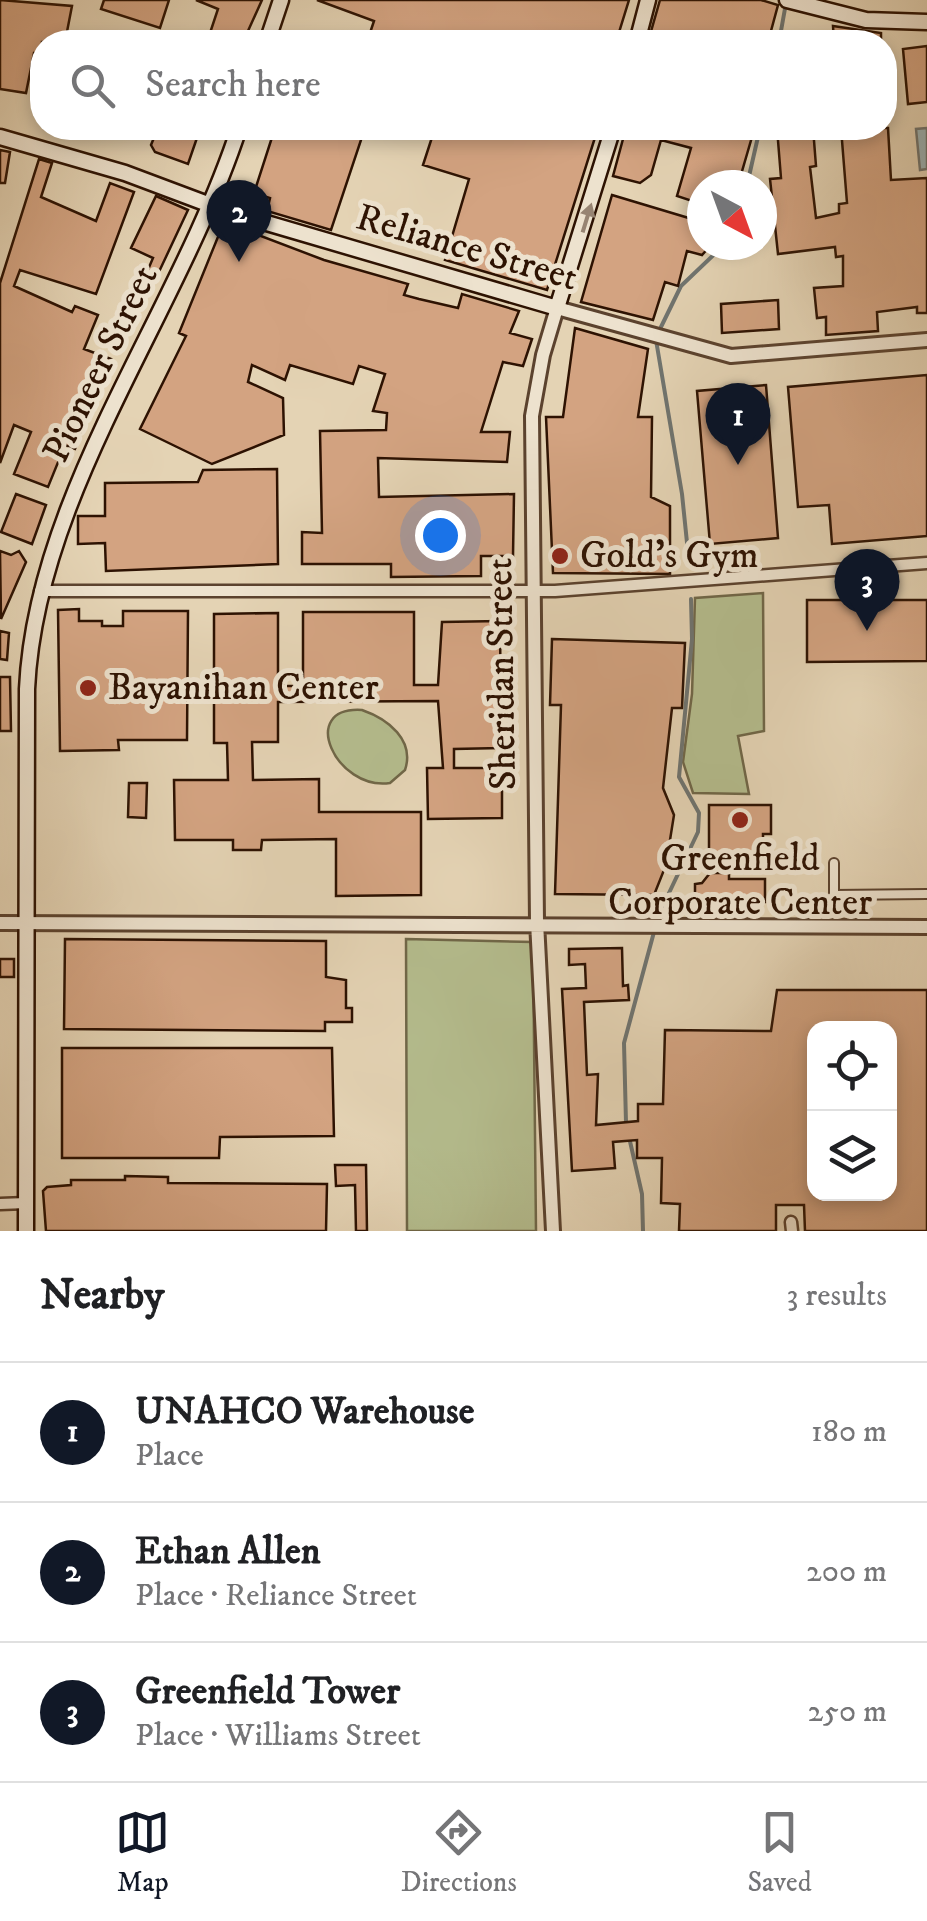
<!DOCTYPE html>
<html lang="en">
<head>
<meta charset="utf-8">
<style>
  :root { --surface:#fff; --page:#f6f6f6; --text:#202124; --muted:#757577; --line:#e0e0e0; --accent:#111827 }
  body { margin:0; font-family:"IM FELL DW Pica",serif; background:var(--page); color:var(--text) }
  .controls { position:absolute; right:30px; bottom:30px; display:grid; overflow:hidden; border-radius:20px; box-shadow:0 5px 15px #0003 }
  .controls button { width:90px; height:90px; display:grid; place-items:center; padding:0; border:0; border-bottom:2px solid var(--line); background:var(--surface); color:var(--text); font:50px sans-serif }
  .compass { position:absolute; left:687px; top:170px; width:90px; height:90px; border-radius:50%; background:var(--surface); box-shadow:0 5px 15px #0003; rotate:139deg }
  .you { position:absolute; left:440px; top:535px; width:35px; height:35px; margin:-25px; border:8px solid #fff; border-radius:50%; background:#1a73e8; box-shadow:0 0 0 15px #1a73e833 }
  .badge { display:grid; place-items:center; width:65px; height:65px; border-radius:50%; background:var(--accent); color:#fff; font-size:32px; font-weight:700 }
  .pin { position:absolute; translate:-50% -82px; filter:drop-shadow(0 2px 5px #0008) }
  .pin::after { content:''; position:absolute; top:52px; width:35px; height:30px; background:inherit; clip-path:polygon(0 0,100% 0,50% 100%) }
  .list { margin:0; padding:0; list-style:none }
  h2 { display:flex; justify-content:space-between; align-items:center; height:130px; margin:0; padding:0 40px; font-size:42px }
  h2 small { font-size:32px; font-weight:400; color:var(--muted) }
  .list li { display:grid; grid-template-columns:65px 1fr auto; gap:30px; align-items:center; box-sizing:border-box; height:140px; padding:0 40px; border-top:2px solid var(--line) }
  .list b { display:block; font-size:38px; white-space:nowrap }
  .list p { margin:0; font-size:32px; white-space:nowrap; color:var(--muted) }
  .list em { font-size:32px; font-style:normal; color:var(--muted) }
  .icon { flex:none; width:55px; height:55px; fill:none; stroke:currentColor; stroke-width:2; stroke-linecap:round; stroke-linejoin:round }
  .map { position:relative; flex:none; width:927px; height:1231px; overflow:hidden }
  .search { position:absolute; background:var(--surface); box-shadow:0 5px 15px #0003; left:30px; right:30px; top:30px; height:110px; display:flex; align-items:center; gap:25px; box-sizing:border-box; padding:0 35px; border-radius:40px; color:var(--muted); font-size:38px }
  .sheet { height:550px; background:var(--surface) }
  nav { display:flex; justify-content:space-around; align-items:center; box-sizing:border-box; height:140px; border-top:2px solid var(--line); background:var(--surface); font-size:28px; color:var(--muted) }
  nav a { display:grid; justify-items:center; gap:5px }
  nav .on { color:var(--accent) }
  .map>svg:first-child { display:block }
</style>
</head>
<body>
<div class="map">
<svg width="927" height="1231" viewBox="0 0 927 1231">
  <rect width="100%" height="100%" fill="#e4d3b4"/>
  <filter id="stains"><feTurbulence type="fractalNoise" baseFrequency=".002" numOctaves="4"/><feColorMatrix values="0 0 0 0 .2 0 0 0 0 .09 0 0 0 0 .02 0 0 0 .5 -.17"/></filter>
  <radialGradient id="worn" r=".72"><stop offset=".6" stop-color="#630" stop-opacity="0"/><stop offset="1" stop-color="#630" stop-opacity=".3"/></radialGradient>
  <path fill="#b4bc8d" stroke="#706748" stroke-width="2.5" d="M763 593 764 731 738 736 749 794 693 793 683 762 692 694 695 598Z
    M362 710C388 719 415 740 405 770L390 783C336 791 297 706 362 710Z
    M406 939 533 942 536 1231H407Z"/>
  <path fill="#9bb5b9" stroke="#6f7470" stroke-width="2.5" d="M927 128V169L920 170 916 129Z"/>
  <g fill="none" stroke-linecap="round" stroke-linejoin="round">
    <path stroke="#6f7470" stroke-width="4" d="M779 42 786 3
      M747 185 760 128
      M660 329 681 286 724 245
      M656 340 682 494 689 562
      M659 914 698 832 699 813 679 777 692 639 691 599
      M626 1123 624 1043 654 932
      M629 1137 642 1194 643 1231"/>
  </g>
  <path fill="#d3a381" stroke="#2d1202" stroke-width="2.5" fill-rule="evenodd" d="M0 0 72 6 65 42H42V55L34 53 26 93 0 89Z
    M104 0H169L160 28 101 9Z
    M196 0H262L243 42H207L218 9Z
    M317 0H629L616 42H566L542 36 540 42H367L374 21Z
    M660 0H761L778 5 768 42H648Z
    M833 26 881 33V42H834Z
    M927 46V102L908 104 903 49Z
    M158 128 199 132 188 164 155 152 151 145Z
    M275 128H365L331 230 267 211 270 198 254 193Z
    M435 128H598L547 290 445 260 469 179 423 165Z
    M626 128H744L754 130 738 185H702L698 203 677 196 691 148 661 140 651 175 640 183 613 176Z
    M777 128H813L816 166 810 167 816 218 839 213V204L847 203 841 128H888L891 180 927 178V313H917V307L877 312 878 331 826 335V317L817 318 814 288 843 286V256L836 257 835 247 778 254 770 179 781 178Z
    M0 150 10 152 5 183H0Z
    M39 159 52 163 41 197 96 221 110 183 134 192 96 294 20 270 14 286 72 312 75 306 98 315 84 349 111 359 75 449 65 445 48 487 14 474 31 432 14 425 0 463V283Z
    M612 195 702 222V245H711L702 255 687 251 678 286 665 282 653 320 581 302Z
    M156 196 188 210 157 276 147 272 153 258 131 248Z
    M224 222 324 260 408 284 404 295 419 299 458 308 462 294 519 311 510 333 532 339 523 366 503 362 481 432H510L507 462 378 458 379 497 514 494 513 556H481V576L391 577V564H302V532L322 533 320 431 386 430 387 413 373 411 385 374 359 366 353 384 290 365 285 380 252 365 248 382 283 398 284 435 212 464 140 429 186 336 179 333Z
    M778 300 779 329 722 333 721 304Z
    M575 328 648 349 638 417H652L651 497 670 506V574L553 573 546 417H563Z
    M927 375V536L832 544 829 505 798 507 788 387Z
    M766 385 778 538 710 544 697 391Z
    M277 469 278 564 106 571 105 543 78 544V516H105V483L198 482 203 470Z
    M16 494 46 505 32 544 1 532Z
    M0 551 11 555 19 551 26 562 1 619Z
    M807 600H927V661L807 662Z
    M79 609V621H102V626H123V611H188L187 740H118L119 750 60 751 58 610Z
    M303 612H414V685H438L442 622 500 621 501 748 454 749V768H502V818L428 819 427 768H443L438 701 278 702V742H252L253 780 319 779V812H421V895L336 896V839L262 840 261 850H233V840H175L174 780H228L227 743H214V614L278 613V686H303Z
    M0 631 9 633 7 660 0 659Z
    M552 639 685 643 682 708H672L663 788 674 815 666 865 654 895 555 894 561 705H550Z
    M0 677H10L11 731H0Z
    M129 783H147L146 818 128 817Z
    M709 805H771V834H763V853H709Z
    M710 873H729V879H765V902H695V884L702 883Z
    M65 939 326 941V977L346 980V1008H352V1022H325V1031L64 1029Z
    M622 948 623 986 628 985 629 1000 584 1002 587 1075 598 1074 596 1125 638 1121V1104H663L665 1030 771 1031 777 990H927V1231H805L804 1205H776V1231H679L680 1204 661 1203 662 1158H637V1140L613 1142 615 1168 572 1171 562 989 586 988 585 964 569 965V949ZM814 1028H890V1194H814Z
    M0 959H14V977H0Z
    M62 1048H332L334 1136 220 1137 219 1158H62Z
    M335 1165H366L367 1231H356L355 1185 336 1186Z
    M125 1176 168 1177V1183L327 1184 326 1231H46L43 1191 47 1187 71 1185V1180H125Z"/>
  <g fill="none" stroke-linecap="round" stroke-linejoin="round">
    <g stroke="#5b422e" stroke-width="12">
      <path id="pedestrian" d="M834 863V895L927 894"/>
    </g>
    <g stroke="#5b422e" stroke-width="15">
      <path id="minor" d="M40 591H555L927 563
        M0 1204 26 1203
        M791 1222 792 1231"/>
    </g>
    <g stroke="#5b422e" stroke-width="18">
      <path id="tertiary" d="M0 923 927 927
        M553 1231 537 922 532 416 543 355 557 308 731 356 927 340"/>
    </g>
    <g stroke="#2d1202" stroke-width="19">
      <path id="secondary" d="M787 0 866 20 927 22
        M267 42 281 0
        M637 42 648 0
        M0 137 125 173 229 212 557 308 613 128
        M26 1231 27 689C36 493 178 315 239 128"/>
    </g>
    <use href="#pedestrian" stroke="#ede2ce" stroke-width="8"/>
    <use href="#minor" stroke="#ede2ce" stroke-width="10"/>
    <use href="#tertiary" stroke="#ede2ce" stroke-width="12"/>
    <use href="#secondary" stroke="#ede2ce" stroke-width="14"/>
  </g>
  <defs><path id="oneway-solid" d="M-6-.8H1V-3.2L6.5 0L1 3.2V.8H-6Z" transform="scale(2.5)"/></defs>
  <use fill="#978472" href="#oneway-solid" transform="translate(587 218) rotate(-73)"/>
  <g fill="#8f2418" stroke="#ede2ce" stroke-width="4">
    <circle cx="560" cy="556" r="10"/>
    <circle cx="88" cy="688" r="10"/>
    <circle cx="740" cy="820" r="10"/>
  </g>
  <g text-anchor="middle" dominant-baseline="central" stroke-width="10" stroke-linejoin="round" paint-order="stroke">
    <g font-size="38" fill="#2d1202" stroke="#ede2ce">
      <text transform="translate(467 248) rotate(16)">Reliance Street</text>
      <text transform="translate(101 364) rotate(-64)">Pioneer Street</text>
      <text transform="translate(502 674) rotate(-91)">Sheridan Street</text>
    </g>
    <g font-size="38" fill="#2d1202" stroke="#ede2ce" text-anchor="start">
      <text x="580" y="556">Gold's Gym</text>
      <text x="108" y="688">Bayanihan Center</text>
      <text x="740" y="859" text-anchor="middle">Greenfield<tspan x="740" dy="44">Corporate Center</tspan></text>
    </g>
  </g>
  <rect width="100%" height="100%" filter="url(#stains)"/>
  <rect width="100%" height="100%" fill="url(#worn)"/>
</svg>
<div class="controls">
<button><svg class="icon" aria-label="locate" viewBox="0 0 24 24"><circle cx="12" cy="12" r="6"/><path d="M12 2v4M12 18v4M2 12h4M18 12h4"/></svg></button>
<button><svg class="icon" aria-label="layers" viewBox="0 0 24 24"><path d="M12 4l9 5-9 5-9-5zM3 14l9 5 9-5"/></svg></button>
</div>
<svg class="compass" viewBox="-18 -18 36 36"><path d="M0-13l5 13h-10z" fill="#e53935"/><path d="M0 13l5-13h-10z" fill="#757577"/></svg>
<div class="you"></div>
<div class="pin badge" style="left:738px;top:465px">1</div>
<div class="pin badge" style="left:239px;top:262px">2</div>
<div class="pin badge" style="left:867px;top:631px">3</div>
<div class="search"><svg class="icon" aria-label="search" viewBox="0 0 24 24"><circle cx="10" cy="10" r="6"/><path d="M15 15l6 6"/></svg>Search here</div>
</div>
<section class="sheet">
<h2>Nearby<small>3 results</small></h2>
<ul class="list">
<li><span class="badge">1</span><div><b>UNAHCO Warehouse</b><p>Place</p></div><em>180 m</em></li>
<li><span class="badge">2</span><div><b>Ethan Allen</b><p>Place · Reliance Street</p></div><em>200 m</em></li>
<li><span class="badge">3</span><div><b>Greenfield Tower</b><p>Place · Williams Street</p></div><em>250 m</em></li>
</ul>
</section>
<nav>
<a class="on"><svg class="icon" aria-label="map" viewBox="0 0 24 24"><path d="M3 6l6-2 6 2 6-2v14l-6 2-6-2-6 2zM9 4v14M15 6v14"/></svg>Map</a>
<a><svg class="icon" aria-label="directions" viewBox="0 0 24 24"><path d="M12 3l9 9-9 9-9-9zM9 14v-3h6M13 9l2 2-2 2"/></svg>Directions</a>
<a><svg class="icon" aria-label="saved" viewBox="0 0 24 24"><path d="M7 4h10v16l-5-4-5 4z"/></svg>Saved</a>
</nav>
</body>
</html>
